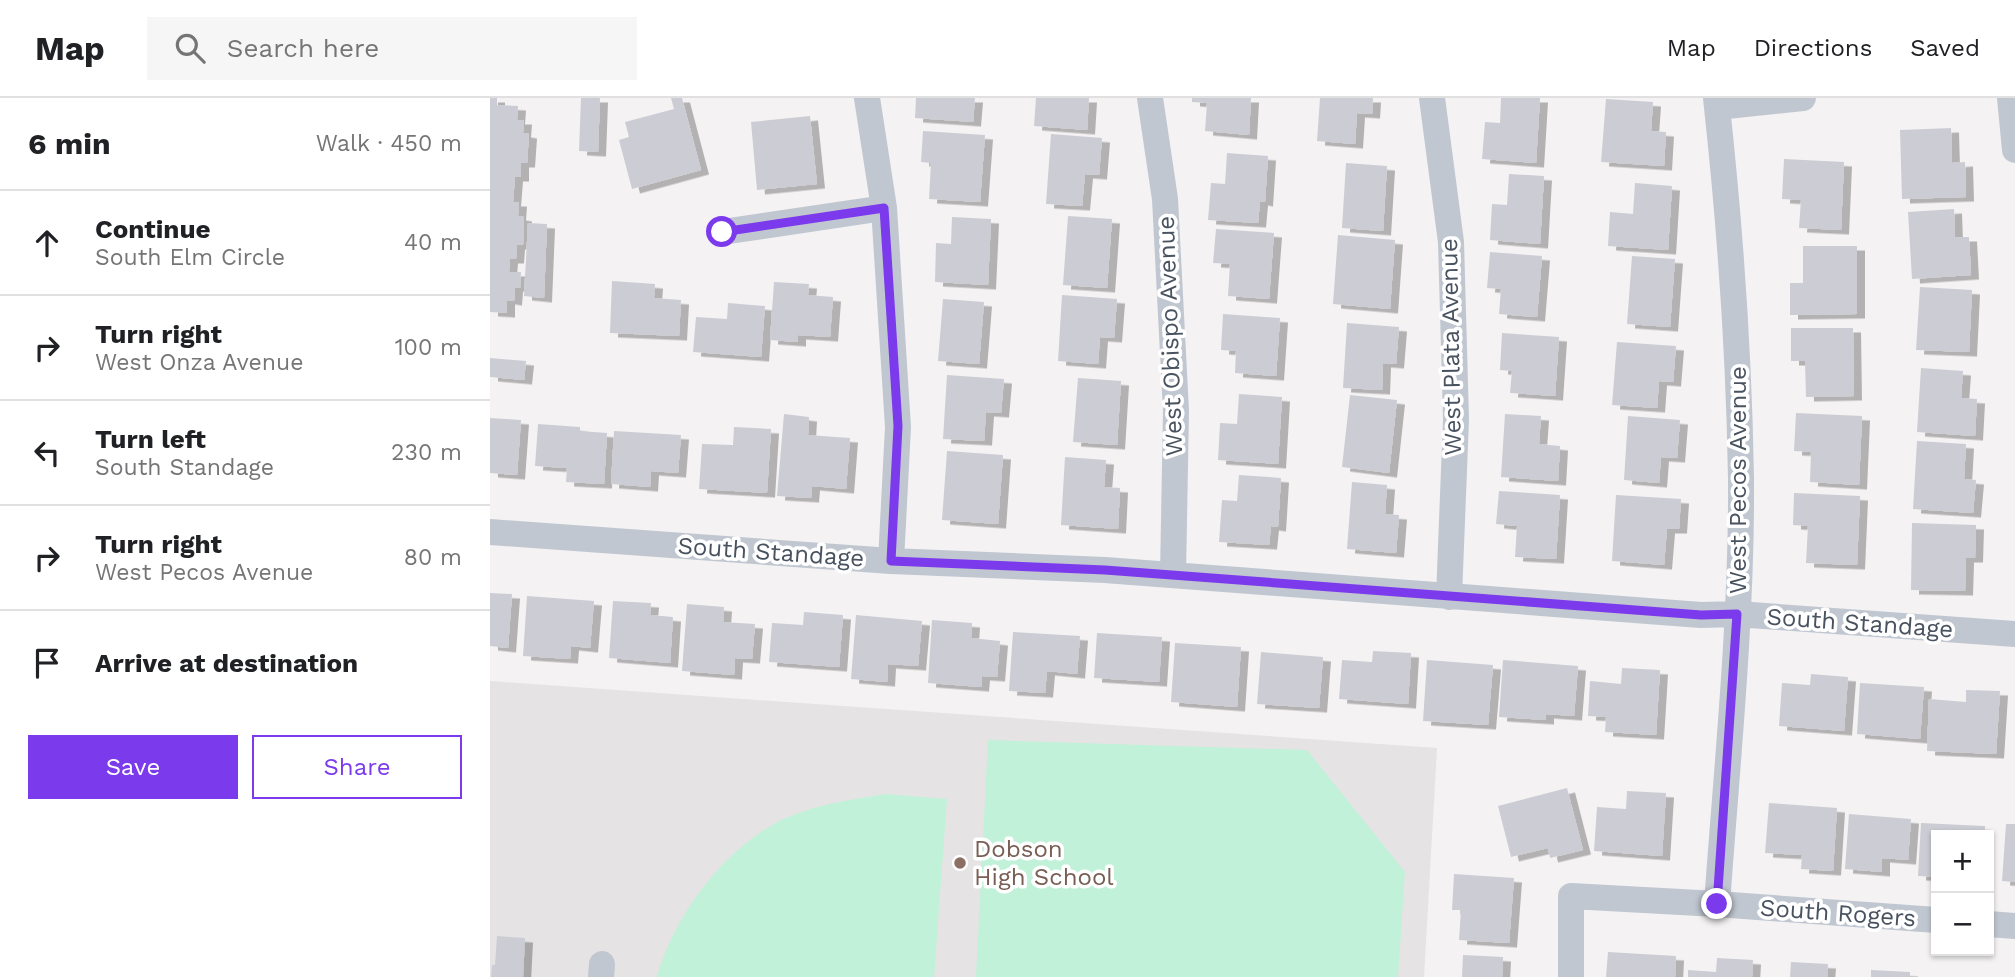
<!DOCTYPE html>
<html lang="en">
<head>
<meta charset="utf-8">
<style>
  :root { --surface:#fff; --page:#f6f6f6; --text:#202124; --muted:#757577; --line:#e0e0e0; --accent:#7c3aed }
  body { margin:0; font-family:"Work Sans",sans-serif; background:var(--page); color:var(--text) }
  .controls { position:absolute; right:21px; bottom:21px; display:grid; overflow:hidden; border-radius:0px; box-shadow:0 2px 5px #0004 }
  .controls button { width:63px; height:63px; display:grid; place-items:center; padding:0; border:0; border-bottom:2px solid var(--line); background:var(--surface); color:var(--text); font:35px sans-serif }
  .stop { position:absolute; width:21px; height:21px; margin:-16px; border:5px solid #7c3aed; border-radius:50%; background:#fff }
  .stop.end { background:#7c3aed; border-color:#fff; box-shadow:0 2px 7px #0008 }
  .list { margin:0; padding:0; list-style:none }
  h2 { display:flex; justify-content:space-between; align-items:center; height:91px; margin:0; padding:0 28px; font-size:30px }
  h2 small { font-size:23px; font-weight:400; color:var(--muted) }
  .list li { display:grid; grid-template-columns:46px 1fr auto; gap:21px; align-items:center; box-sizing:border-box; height:105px; padding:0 28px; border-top:2px solid var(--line) }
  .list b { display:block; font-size:26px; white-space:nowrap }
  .list p { margin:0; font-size:23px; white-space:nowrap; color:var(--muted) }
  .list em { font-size:23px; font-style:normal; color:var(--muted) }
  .actions { display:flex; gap:14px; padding:21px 28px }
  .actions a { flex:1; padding:16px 0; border:2px solid var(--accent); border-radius:0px; text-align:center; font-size:24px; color:var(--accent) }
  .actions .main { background:var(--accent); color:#fff }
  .icon { flex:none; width:38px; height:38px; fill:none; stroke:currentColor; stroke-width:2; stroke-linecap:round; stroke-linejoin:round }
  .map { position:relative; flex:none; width:1525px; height:879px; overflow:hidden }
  header { display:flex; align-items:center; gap:42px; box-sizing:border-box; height:98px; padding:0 35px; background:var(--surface); border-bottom:2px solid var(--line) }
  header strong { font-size:33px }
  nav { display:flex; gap:38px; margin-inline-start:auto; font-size:24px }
  .search { width:490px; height:63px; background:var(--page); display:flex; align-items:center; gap:18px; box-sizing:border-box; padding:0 24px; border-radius:0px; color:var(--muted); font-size:26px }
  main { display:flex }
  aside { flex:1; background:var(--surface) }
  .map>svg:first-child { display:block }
</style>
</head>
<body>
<header>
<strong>Map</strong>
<div class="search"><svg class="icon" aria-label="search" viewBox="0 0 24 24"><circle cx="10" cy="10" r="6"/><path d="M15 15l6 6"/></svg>Search here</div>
<nav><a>Map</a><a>Directions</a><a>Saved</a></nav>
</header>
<main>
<aside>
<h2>6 min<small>Walk · 450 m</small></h2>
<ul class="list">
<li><svg class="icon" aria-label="ahead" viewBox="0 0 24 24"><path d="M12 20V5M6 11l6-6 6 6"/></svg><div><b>Continue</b><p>South Elm Circle</p></div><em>40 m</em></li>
<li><svg class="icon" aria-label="right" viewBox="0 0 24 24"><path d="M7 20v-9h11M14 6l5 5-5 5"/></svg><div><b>Turn right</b><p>West Onza Avenue</p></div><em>100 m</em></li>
<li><svg class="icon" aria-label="left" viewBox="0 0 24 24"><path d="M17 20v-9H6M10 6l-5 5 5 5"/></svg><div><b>Turn left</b><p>South Standage</p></div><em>230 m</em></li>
<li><svg class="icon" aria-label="right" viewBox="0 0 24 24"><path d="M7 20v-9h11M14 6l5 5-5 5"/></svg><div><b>Turn right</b><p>West Pecos Avenue</p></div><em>80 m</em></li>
<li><svg class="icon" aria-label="arrive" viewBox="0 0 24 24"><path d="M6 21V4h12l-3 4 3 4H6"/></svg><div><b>Arrive at destination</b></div></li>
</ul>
<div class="actions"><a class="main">Save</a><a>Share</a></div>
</aside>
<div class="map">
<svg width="1525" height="879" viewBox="0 0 1525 879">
  <defs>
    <filter id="shadow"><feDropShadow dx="8" dy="4.5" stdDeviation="0" flood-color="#0004"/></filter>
  </defs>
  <rect width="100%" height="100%" fill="#f4f2f2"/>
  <path fill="#e5e3e4" d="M0 583 947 650 934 879H0Z"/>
  <path fill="#c2f1d9" d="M498 642 817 652 915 774 908 879H486Z
    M395 696 457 701 444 879H167C183 818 237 746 296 720 327 706 361 702 395 696Z"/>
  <path fill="#cccdd4" filter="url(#shadow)" d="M0 0H7V7L28 8 27 22H34L33 35 39 36 37 65H31V79H25L23 104H29L28 118 34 119 33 147H27L26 161H20L19 174H31L30 190 25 189 24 203 17 202V215L0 214Z
    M91 0H110L108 54 89 53Z
    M181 0H192L211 72 142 91 129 42 139 39 135 24 184 11Z
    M426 0H485L483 24 425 20Z
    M546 0H599L597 32 544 28Z
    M702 0H761L759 37 715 33 717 5 702 4Z
    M830 0H883L882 16 867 15 865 46 827 43Z
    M1011 0H1050L1046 65 992 61 995 24 1010 25Z
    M1116 1 1163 4 1161 33 1176 34 1174 68 1111 64Z
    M320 18 327 86 267 92 261 24Z
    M1461 30 1462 65 1475 64 1476 99 1412 101 1410 32Z
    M433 33 495 37 490 104 439 101 441 65 431 64Z
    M561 36 612 40 609 77 595 76 592 108 556 106Z
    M737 55 778 58 775 104 770 103 768 125 718 122 721 85 735 86Z
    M1294 61 1354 64 1351 132 1309 130 1311 102 1292 101Z
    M856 65 897 68 893 133 852 130Z
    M1019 76 1054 78 1050 146 1000 142 1002 106 1017 107Z
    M1145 85 1182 88 1178 152 1118 148 1120 114 1143 116Z
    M1464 111 1465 139H1479L1481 177 1422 181 1418 114Z
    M578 118 622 121 617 190 573 187Z
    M462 119 501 121 498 187 445 184 446 145 461 146Z
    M38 125 57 126 54 200 34 198Z
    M726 131 784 135 779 201 738 198 740 166 723 165Z
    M848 137 905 142 900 211 843 206Z
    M1313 148H1367V216L1300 217V185H1313Z
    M1000 154 1052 158 1047 219 1009 216 1011 191 997 190Z
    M1142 158 1185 161 1180 229 1137 226Z
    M122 183 165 186 164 200 191 202 189 238 120 235Z
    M284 184 319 186 318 197 343 199 340 239 308 237V244L280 242Z
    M1430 189 1482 192 1479 254 1426 252Z
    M572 197 627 201 624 240 610 239 608 266 568 263Z
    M453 201 494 204 489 266 448 263Z
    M238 205 275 208 271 259 203 254 206 219 237 221Z
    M733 216 790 220 786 278 745 275 746 253 731 252Z
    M857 225 909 229 906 266 893 265 892 292 853 290Z
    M1301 230H1363L1364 298 1316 299 1315 263H1301Z
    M1012 235 1069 239 1065 298 1020 295 1022 273 1010 272Z
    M1127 244 1186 248 1183 284 1169 283 1167 310 1122 307Z
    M0 260 36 263 34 282 0 279Z
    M1431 270 1473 273 1471 300 1487 301 1485 338 1427 334Z
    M457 277 514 281 511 315 496 314 494 343 453 341Z
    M588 280 631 283 627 347 583 344Z
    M749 296 792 299 788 366 728 362 730 325 747 326Z
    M860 297 907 302 899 375 852 369Z
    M1306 315 1372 318 1369 387 1320 384 1321 354 1304 353Z
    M294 316 319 319 318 337 360 340 356 391 322 388 321 400 287 398Z
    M1015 316 1051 318 1049 346 1070 348 1068 383 1011 379Z
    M1138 318 1190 322 1187 360 1171 359 1169 385 1134 382Z
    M0 320 31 322 27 377 0 375Z
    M48 326 90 329V333L117 335 114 386 76 384 77 370 45 368Z
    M244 329 281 331 277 395 209 391 212 346 243 347Z
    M124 333 191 337 188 375 161 373 160 389 121 386Z
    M1427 343 1476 346 1474 381 1486 382 1483 415 1423 411Z
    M457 353 513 357 508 426 452 422Z
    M575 359 616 362 614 389 630 390 628 431 571 427Z
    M749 377 791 380 788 429 781 428 779 447 729 444 732 402 747 403Z
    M862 384 897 387 895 416 909 417 906 455 857 451Z
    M1009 393 1070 397 1066 461 1025 459 1027 428 1006 426Z
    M1304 395 1370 398 1367 467 1316 465 1318 428 1303 427Z
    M1126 397 1191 401 1189 431H1177L1174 467 1122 463Z
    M1422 425 1486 427 1485 460H1476L1475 493 1421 492Z
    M0 495 22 496 18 550 0 548Z
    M37 498 104 503 100 550 81 548 80 561 33 558Z
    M123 503 161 505 160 517 183 519 180 565 119 560Z
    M197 506 234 509 233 524 265 526 262 561 245 560 244 577 192 573Z
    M314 514 353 517 349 569 279 564 282 525 313 527Z
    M366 517 432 523 428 568 398 566 397 584 361 581Z
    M442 522 482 525 481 540 510 543 507 579 492 578 491 589 438 585Z
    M523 534 590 538 587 576 557 573 555 595 519 593Z
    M607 535 672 539 669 584 604 580Z
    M685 545 751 549 747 609 681 604Z
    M883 553 921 555 918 606 849 601 852 562 882 564Z
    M771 554 833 559 829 610 767 606Z
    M937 562 1003 567 998 627 933 623Z
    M1013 562 1088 568 1084 618 1056 616V622L1009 619Z
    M1132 570 1170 572 1166 637 1115 634 1116 619 1098 618 1100 583 1131 586Z
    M1321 576 1358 579 1354 633 1289 628 1292 585 1320 587Z
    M1370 585 1434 589 1430 641 1367 636Z
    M1476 592 1510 593 1506 656 1437 653 1439 601 1476 604Z
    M1077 690 1093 752 1060 760 1058 750 1021 759 1008 708Z
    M1137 693 1176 695 1172 758 1104 753 1107 709 1136 711Z
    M1279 705 1347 710 1343 773 1311 771 1312 757 1275 755Z
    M1359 716 1421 721 1418 762 1392 760V774L1355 771Z
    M1431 725 1495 728V737H1446V779L1428 778Z
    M1516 726H1525V784L1512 783Z
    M964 776 1024 780 1019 845 969 842 971 812H962Z
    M7 838 35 840 33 879H1L2 867H5Z
    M1118 854 1186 858 1185 879H1116Z
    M973 857 1013 859 1012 879H972Z
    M1227 860 1263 862 1262 879H1198V872L1226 874Z
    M1301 864 1338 866 1337 879H1300Z
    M1381 872 1420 874V879H1381Z"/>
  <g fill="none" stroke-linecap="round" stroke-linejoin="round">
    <path stroke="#c0c7d1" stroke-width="26" d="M377 0 394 110 408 329 401 463
      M660 0 675 101 686 313 683 477
      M942 0 961 144 966 321 959 499
      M1226 0C1240 127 1249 254 1251 381 1252 523 1237 665 1227 806
      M1520 0 1525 52
      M1227 9 1313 0
      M232 134 394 110
      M0 434 401 463 615 472 1211 517 1247 516 1525 536
      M1499 826 1525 828
      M111 879 112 866
      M1081 879V798L1227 806 1446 822"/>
  </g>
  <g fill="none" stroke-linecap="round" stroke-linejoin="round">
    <path stroke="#7c3aed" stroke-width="9" d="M232 134 394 110 408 328 401 463 615 472 1211 517 1247 516 1227 806"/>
  </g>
  <circle fill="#8d6e63" stroke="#fff" stroke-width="2.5" cx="470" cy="765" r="7"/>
  <g text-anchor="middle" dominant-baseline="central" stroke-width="7" stroke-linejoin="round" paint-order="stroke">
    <g font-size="24" fill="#495360" stroke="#fff">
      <text transform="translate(680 238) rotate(-92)">West Obispo Avenue</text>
      <text transform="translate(961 249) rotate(-91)">West Plata Avenue</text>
      <text transform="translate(1248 382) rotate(-90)">West Pecos Avenue</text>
      <text transform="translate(281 454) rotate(4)">South Standage</text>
      <text transform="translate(1370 525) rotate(4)">South Standage</text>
      <text transform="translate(1348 815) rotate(4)">South Rogers</text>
    </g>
    <g font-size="24" fill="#785e54" stroke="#fff" text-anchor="start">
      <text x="484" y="751">Dobson<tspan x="484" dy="28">High School</tspan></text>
    </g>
  </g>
</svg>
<div class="controls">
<button>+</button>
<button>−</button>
</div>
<div class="stop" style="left:232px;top:134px"></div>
<div class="stop end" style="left:1227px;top:806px"></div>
</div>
</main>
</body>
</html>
